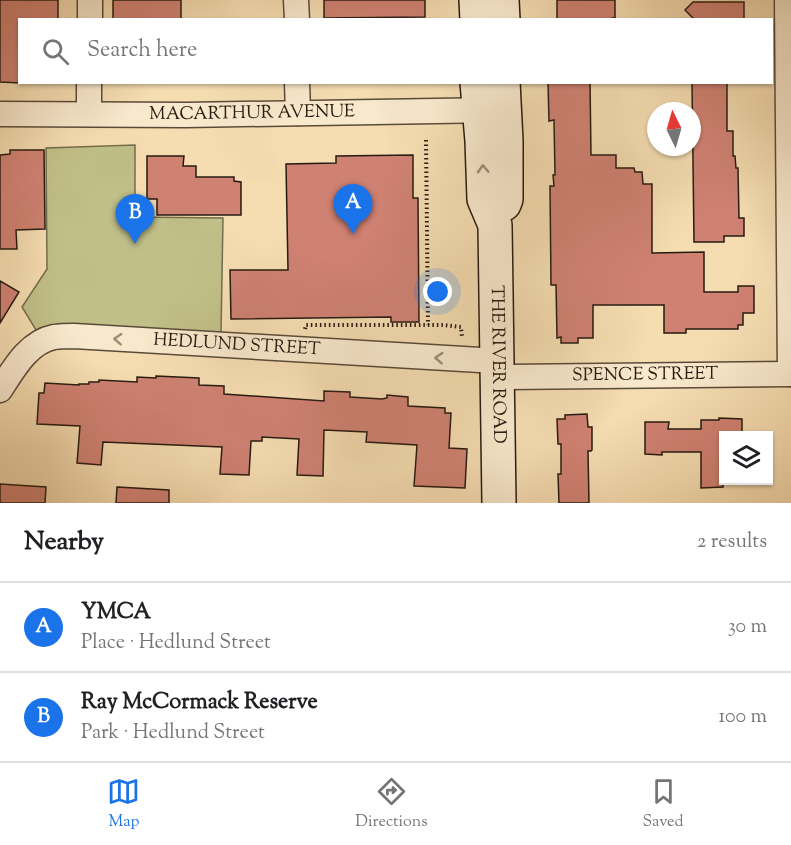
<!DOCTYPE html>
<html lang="en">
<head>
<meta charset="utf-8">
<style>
  :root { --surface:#fff; --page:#f6f6f6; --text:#202124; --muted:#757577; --line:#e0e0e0; --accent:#1a73e8 }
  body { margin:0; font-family:"Sorts Mill Goudy",serif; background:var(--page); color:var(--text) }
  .controls { position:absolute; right:18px; bottom:18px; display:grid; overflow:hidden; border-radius:0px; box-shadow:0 2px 4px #0004 }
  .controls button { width:54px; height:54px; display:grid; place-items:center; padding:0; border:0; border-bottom:2px solid var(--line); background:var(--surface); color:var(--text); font:30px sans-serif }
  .compass { position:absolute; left:647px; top:102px; width:54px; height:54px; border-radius:50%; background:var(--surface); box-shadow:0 2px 4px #0004; rotate:355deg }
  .you { position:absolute; left:438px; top:292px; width:21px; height:21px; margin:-15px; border:4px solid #fff; border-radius:50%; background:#1a73e8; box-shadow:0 0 0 9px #1a73e833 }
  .badge { display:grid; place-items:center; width:39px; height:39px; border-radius:50%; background:var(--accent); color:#fff; font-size:20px; font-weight:700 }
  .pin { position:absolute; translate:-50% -50px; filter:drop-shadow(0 2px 3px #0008) }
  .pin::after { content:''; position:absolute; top:32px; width:21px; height:18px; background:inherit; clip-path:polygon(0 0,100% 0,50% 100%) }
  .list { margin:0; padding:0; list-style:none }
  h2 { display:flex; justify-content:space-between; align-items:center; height:78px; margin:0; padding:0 24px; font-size:26px }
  h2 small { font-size:20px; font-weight:400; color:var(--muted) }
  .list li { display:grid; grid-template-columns:39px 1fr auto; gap:18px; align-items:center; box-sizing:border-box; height:90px; padding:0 24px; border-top:2px solid var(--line) }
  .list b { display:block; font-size:22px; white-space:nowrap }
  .list p { margin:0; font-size:20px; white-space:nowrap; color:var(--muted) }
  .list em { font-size:20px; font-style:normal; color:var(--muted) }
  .icon { flex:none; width:33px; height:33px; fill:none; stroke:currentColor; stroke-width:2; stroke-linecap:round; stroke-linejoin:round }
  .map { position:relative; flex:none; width:791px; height:503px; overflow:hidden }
  .search { position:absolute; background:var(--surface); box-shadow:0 2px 4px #0004; left:18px; right:18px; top:18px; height:66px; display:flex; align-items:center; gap:15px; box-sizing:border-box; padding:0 21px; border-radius:0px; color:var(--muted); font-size:22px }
  .sheet { height:258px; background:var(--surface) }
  nav { display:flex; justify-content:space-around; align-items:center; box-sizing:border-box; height:84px; border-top:2px solid var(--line); background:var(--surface); font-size:16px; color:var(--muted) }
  nav a { display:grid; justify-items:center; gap:3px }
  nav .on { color:var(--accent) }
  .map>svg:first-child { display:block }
</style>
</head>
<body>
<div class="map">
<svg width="791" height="503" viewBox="0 0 791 503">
  <rect width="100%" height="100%" fill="#f5dcb1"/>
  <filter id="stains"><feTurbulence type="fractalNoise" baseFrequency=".00333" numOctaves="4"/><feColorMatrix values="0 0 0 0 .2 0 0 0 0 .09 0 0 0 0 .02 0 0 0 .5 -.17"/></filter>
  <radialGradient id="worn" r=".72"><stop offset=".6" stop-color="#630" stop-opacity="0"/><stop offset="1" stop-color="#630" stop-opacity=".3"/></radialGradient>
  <path fill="#c0bf88" stroke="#746d4c" stroke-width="1.5" d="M135 145V217L223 218 221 333 48 329 36 330 22 307 47 269 46 148Z"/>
  <path fill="#cf8172" stroke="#271b11" stroke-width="1.5" d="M0 0H58V20H20V83L0 82Z
    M113 0H181V20H113Z
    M324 0H425V17L324 18Z
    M557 0H615V18H612V20H557Z
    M693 2H744V20H695L685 10Z
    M548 82H590L591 155H616V168H634L635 172H642L643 184H652V253L704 252V292H738V286H754V313H743V325H738V329H686V333H664V305H593V338H578V343H561V337L557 338 556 285H551L550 186H554L553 175H555L554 120 549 121Z
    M692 82H727V131H733V156H735L736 168H738L739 218H744V236H724V242H694Z
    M10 150H44L45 229 16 230 17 249H0V155L10 154Z
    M413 155V198H418L419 322H391V317L231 319 230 270H288L286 164 336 163V156Z
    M147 156H184L183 166H196V177H234V181L241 182V215H157V199H147Z
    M0 281 19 292 0 323Z
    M156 376 199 378V385L224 386V394L324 401V391L350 392V397L382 399 387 398V395L408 397V406L445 408V413H451L449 448 467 449 465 488 414 486 417 445 366 442 367 432 324 430 323 476 297 475 299 439 262 437V441H251L249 475 220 474 222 447 103 442 101 465 77 463 80 426 37 424 39 393H44L45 383 79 385V384H89V382H99V380L137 382V377L156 378Z
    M587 414 588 427H592V450L591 451H588L589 503H559L558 474H561V444H558L557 419H565V415Z
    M719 418 742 419V435H723V487L701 488V452H662V455L645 454V422H669L668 429H701V420H719Z
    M0 484 46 487 45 503H0Z
    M117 487 169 490V503H116Z"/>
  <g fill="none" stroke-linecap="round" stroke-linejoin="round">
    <g stroke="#5a4b39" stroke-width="27">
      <g id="street">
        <path d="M296 0 297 20"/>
        <path d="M787 0 790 374"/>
        <path d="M90 20V0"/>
        <path d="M297 82 298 113"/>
        <path id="s1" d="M0 114 186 115 496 110"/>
        <path d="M89 114V82"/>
        <path id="s2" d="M498 377 791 374"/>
        <path id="s3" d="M0 390C13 370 28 342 54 337 61 336 68 336 74 336L497 361"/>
      </g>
    </g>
    <g stroke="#271b11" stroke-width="36">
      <g id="secondary">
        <path d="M476 0 477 20"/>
        <path d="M502 0 503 20"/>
        <path id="s4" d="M477 82 482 141 484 199 495 225 499 503"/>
        <path d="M503 82 506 141V199L504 204"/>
      </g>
    </g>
    <path stroke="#271b11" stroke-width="4" stroke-dasharray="1.5 3" stroke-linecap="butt" d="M426 140 428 325
      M305 329 306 325H444L461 327 462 337"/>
    <use href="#street" stroke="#f8e8cc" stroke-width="24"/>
    <use href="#secondary" stroke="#f8e8cc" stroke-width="33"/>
  </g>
  <defs><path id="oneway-chevron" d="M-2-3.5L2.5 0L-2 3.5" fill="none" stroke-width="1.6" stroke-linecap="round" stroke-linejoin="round" transform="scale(1.5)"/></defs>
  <g stroke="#9a8c78">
    <use href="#oneway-chevron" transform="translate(483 169) rotate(-93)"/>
    <use href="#oneway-chevron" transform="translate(118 339) rotate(-177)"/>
    <use href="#oneway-chevron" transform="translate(439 358) rotate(-176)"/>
  </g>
  <g text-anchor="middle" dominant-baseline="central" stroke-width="5" stroke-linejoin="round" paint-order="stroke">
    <g font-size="18" fill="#271b11" stroke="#f8e8cc">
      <text stroke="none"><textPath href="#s1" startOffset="252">MACARTHUR AVENUE</textPath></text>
      <text stroke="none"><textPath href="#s3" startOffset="261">HEDLUND STREET</textPath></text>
      <text stroke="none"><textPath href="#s4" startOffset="285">THE RIVER ROAD</textPath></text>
      <text stroke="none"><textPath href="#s2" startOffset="147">SPENCE STREET</textPath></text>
    </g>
  </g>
  <rect width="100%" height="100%" filter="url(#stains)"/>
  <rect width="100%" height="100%" fill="url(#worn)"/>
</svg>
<div class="controls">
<button><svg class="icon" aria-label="layers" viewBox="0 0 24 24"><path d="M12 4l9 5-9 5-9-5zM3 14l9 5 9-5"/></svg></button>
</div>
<svg class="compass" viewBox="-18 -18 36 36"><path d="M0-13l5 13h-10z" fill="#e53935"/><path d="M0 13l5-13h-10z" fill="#757577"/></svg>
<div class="you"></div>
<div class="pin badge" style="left:353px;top:234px">A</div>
<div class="pin badge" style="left:135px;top:244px">B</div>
<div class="search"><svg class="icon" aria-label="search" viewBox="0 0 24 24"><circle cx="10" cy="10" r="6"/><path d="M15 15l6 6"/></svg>Search here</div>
</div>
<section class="sheet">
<h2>Nearby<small>2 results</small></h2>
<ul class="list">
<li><span class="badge">A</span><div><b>YMCA</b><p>Place · Hedlund Street</p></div><em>30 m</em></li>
<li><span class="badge">B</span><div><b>Ray McCormack Reserve</b><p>Park · Hedlund Street</p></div><em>100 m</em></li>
</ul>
</section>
<nav>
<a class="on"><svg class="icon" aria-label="map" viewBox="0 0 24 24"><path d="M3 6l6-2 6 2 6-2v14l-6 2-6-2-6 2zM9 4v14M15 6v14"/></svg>Map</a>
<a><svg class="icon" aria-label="directions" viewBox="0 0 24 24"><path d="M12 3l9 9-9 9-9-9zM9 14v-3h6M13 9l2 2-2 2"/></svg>Directions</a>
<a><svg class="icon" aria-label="saved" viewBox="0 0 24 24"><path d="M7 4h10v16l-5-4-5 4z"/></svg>Saved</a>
</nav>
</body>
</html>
